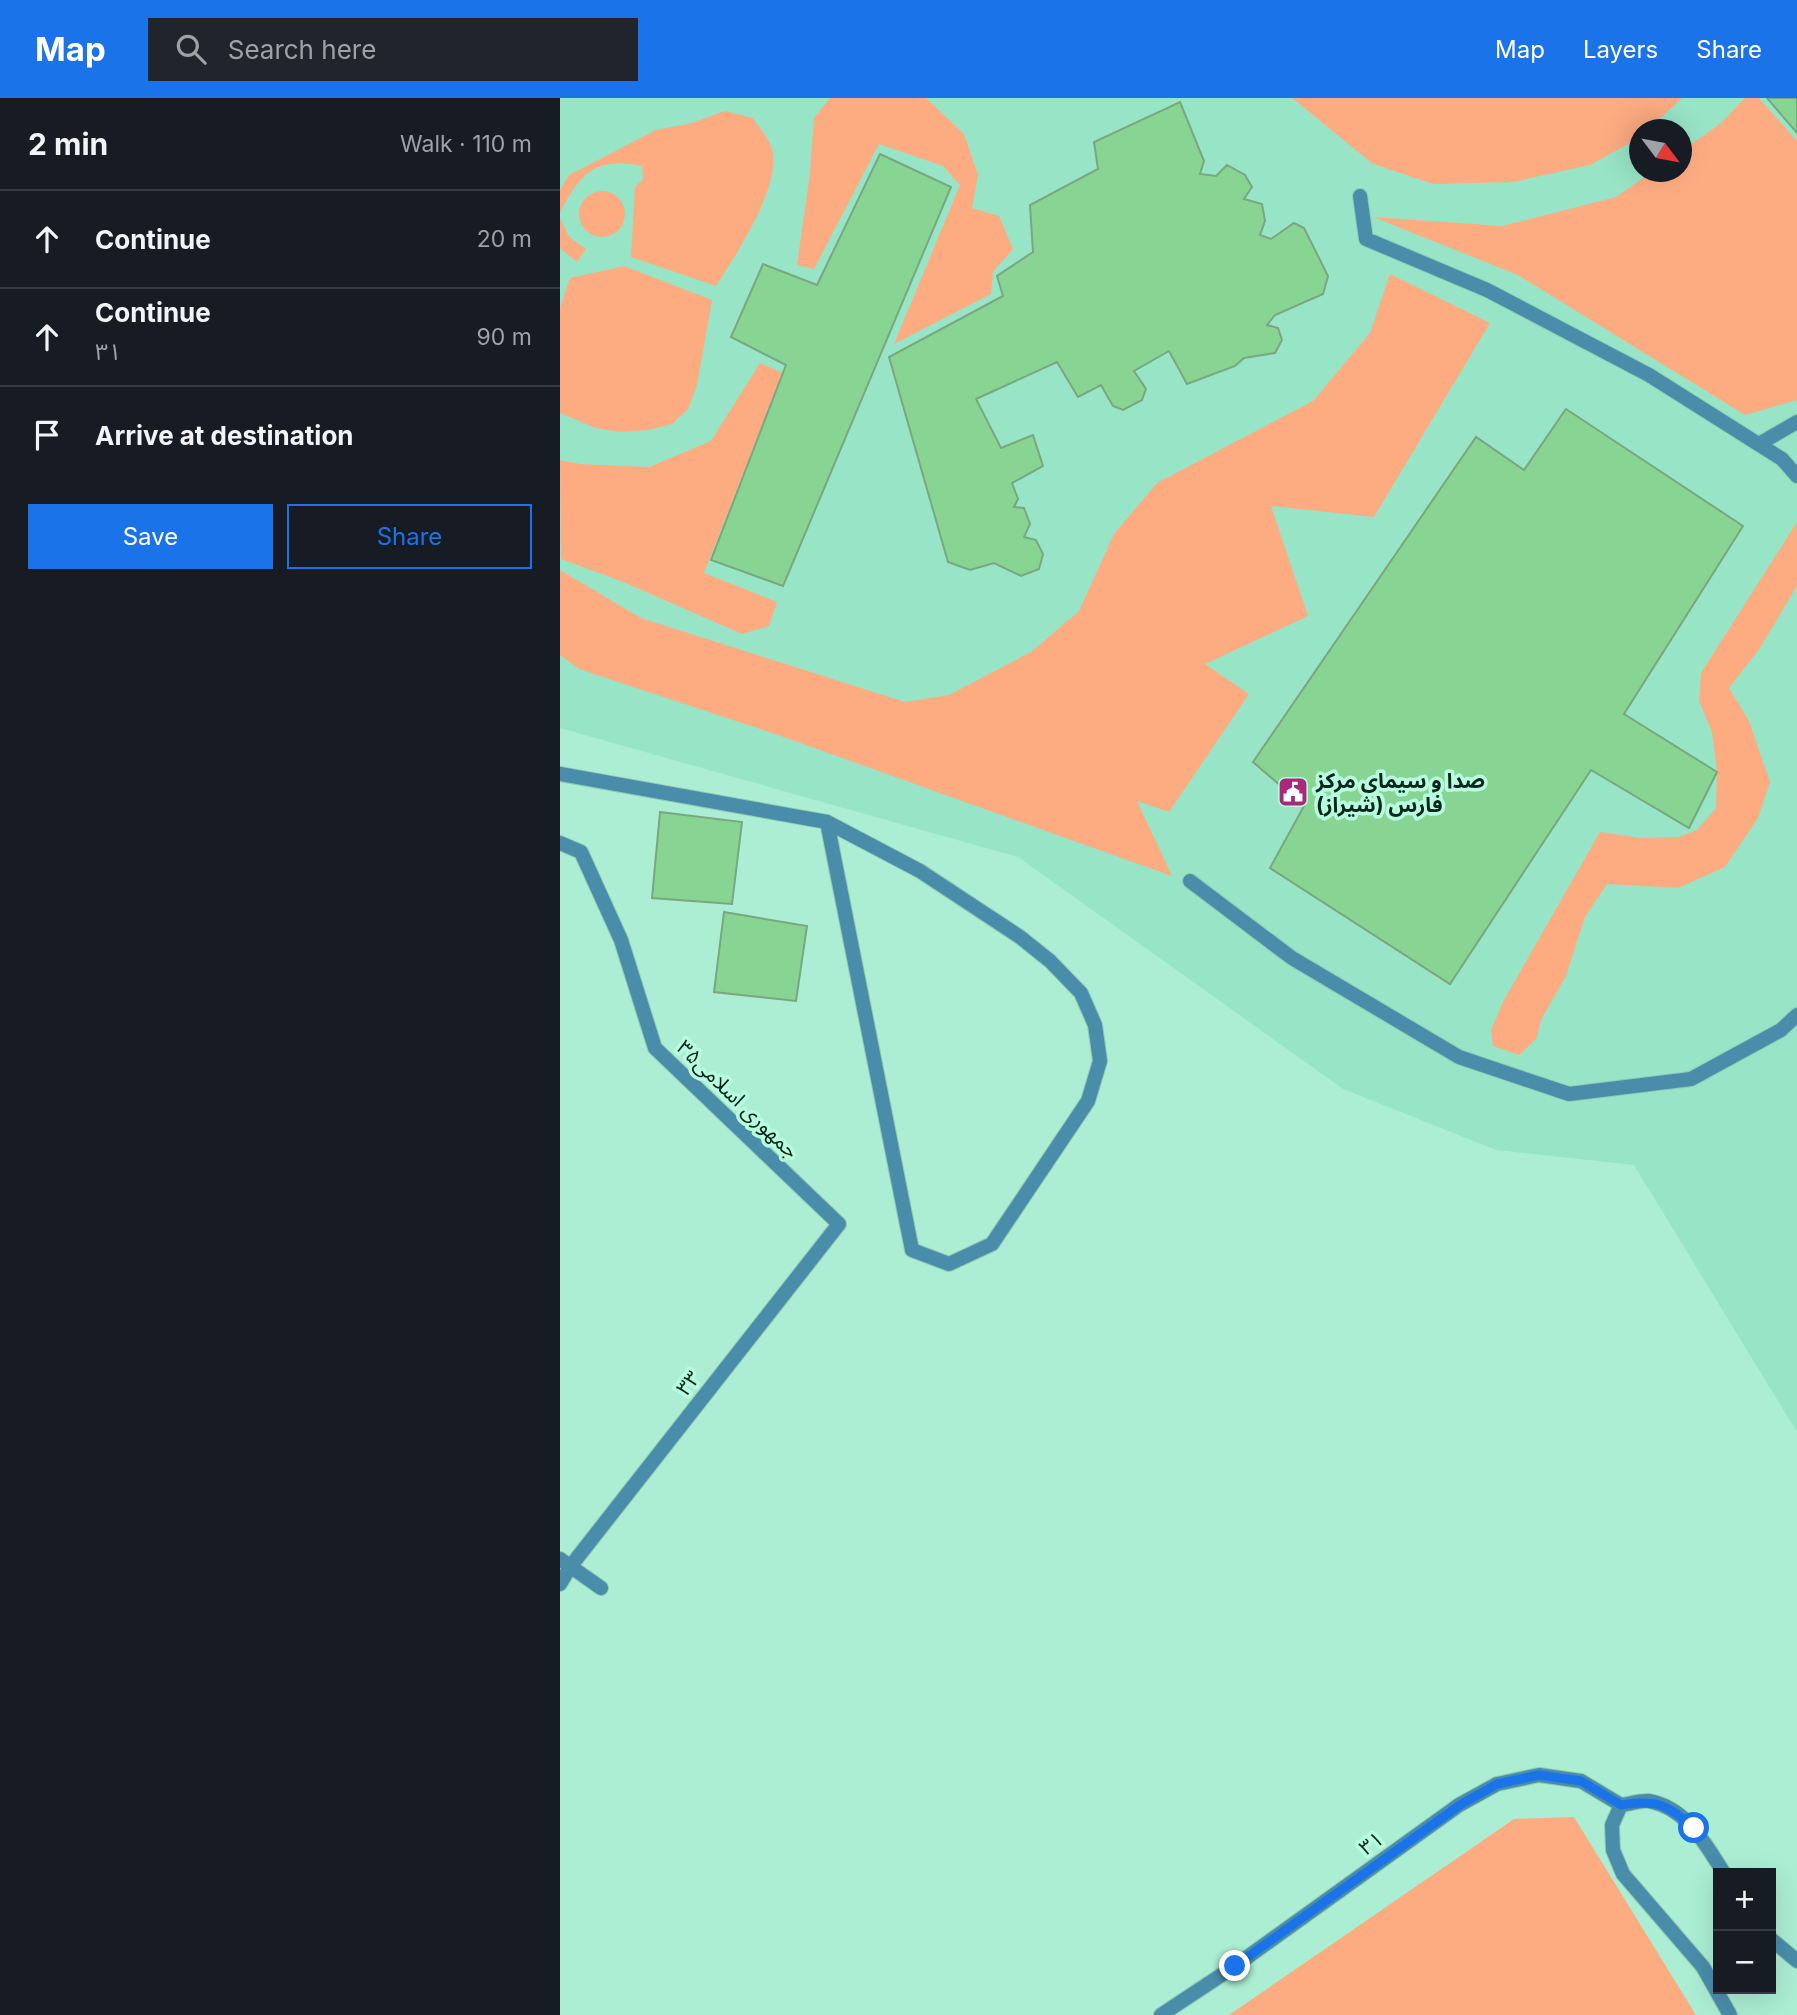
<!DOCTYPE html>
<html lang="en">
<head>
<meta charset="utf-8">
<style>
  :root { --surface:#171b24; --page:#20242c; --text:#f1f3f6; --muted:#9ea1a6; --line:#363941; --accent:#1a73e8 }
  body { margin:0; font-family:Inter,"Noto Sans Arabic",sans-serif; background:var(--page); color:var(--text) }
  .controls { position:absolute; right:21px; bottom:21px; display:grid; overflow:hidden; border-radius:0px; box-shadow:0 7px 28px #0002 }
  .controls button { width:63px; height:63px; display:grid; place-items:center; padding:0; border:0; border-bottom:2px solid var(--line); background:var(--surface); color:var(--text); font:35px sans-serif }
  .compass { position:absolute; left:1069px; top:21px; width:63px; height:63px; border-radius:50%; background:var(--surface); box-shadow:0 7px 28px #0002; rotate:122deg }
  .stop { position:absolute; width:21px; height:21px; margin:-16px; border:5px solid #1a73e8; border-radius:50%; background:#fff }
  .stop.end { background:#1a73e8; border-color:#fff; box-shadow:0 2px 7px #0008 }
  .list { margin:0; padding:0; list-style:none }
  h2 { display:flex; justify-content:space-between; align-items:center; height:91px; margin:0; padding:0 28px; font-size:30px }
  h2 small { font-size:23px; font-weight:400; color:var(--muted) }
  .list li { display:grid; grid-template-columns:46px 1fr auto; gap:21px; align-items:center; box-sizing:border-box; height:98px; padding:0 28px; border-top:2px solid var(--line) }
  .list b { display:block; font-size:26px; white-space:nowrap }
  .list p { margin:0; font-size:23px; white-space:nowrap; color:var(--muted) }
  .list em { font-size:23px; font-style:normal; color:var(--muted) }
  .actions { display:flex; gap:14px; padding:21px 28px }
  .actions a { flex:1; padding:16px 0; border:2px solid var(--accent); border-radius:0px; text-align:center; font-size:24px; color:var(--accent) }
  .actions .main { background:var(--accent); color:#fff }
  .icon { flex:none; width:38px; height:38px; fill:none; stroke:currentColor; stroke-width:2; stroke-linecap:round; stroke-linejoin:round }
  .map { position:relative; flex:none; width:1237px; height:1917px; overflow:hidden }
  header { display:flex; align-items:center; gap:42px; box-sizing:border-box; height:98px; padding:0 35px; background:var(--accent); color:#fff }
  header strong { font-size:33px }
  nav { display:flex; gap:38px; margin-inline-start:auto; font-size:24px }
  .search { width:490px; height:63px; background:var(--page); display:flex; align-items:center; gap:18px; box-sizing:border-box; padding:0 24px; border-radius:0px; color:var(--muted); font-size:26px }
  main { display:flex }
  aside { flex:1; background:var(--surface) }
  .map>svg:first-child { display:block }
</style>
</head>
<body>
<header>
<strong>Map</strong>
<div class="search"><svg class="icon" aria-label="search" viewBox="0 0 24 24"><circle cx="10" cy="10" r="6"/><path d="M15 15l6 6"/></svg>Search here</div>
<nav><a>Map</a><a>Layers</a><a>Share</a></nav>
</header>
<main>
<aside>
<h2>2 min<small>Walk · 110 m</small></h2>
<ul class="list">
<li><svg class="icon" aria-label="ahead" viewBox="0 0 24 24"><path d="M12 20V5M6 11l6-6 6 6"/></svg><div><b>Continue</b></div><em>20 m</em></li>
<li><svg class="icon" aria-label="ahead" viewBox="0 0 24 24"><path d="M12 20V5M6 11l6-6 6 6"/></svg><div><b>Continue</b><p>۳۱</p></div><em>90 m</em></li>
<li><svg class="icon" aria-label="arrive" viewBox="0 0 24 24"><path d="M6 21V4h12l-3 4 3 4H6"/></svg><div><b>Arrive at destination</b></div></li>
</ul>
<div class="actions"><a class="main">Save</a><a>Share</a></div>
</aside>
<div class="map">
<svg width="1237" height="1917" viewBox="0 0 1237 1917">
  <rect width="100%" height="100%" fill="#abeed3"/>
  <path fill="#98e4c7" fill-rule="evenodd" d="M0 0H1237V1334L1074 1067 936 1052 783 991 458 759 0 630ZM1080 32H1122V74H1080Z"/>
  <path fill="#fdac82" d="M270 0H366L404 36 418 77 412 110 439 118 453 151 433 174 431 196 334 246 400 87 383 68 319 46 254 171 237 167 250 75 254 20Z
    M732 0H1122L1089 31 1080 32 1079 40 1030 67 953 84 873 86 813 66Z
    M1185 0H1199L1237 43V302L1185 317 958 177 813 119 942 128 1056 99 1092 74H1122V53L1161 25Z
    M165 13 193 20C198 29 207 38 211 48 225 84 175 158 156 188L71 159 75 89 83 81 82 68C35 59 20 75 0 115V92L9 77 96 32 132 25Z
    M19 116a23 23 0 1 1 46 0a23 23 0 1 1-46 0Z
    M0 120 9 139 26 151 17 164 0 150Z
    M64 168 152 202 137 287 128 311 112 326 88 332 60 334 36 330 0 315V210L10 180Z
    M830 176 930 225 814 419 711 408 748 518 645 566 689 596 609 714 577 703 612 778 218 637 19 571 0 557V472L81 520 345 604 389 597 471 554 519 513 554 436 597 385 753 303 810 235Z
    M200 265 223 275 144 475 217 504 209 528 182 536 61 483 1 461 0 362 20 366 89 369 151 343Z
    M1237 424V488L1200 550 1169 590 1189 623 1210 684 1198 720 1165 769 1118 790 1047 786 1025 819 1006 878 982 920 976 941 959 957 933 948 931 932 944 902 1040 734 1081 740 1119 739 1137 732 1156 710 1157 674 1152 634 1139 603 1141 575Z
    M1014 1719 1136 1917H669L954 1721Z"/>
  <path fill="#88d593" stroke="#79a77f" stroke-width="2" d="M1207 0H1237V35Z
    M620 4 644 63 640 76 656 78 667 67 685 77 692 89 684 101 702 106 705 123 700 137 711 141 734 125 744 130 768 178 763 196 715 217 707 227 718 230 722 242 715 255 684 260 675 268 627 286 609 253 574 273 586 291 582 302 563 312 553 308 541 287 518 299 497 264 416 301 441 350 473 337 483 368 452 385 458 401 454 409 464 410 470 426 464 439 476 442 483 456 479 471 461 478 434 465 410 472 388 464 329 259 443 198 437 178 473 154 470 107 538 71 534 44Z
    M320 56 391 89 223 488 151 462 226 267 171 239 203 166 257 187Z
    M1006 311 1183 428 1064 616 1157 674 1129 730 1031 672 890 886 710 770 744 708 693 664 916 339 964 372Z
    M100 714 182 724 172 806 92 800Z
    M164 814 247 828 236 903 154 894Z"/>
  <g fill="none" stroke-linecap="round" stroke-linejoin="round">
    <g stroke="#8ecab2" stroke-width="16">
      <path id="service" d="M800 98 806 141 927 192 1089 277 1222 361 1237 378
        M1199 346 1237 324
        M630 783 732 860 899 959 1009 996 1131 981 1221 932 1237 917
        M1164 1775C1145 1746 1127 1710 1089 1703 1081 1702 1070 1706 1061 1707L1052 1727 1053 1752 1063 1776 1143 1869 1170 1917
        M1211 1841 1237 1863
        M601 1917 675 1868 899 1707 937 1686 979 1677 1021 1683 1061 1707"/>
    </g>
    <g stroke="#8ecab2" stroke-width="16">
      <path id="minor" d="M0 676 267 724 360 773 460 839 490 863 521 895 535 927 540 963 528 1003 432 1146 389 1166 352 1152 267 724
        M0 745 21 754 61 842 95 950 279 1126 10 1469 0 1486
        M0 1461 41 1490"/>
    </g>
    <use href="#service" stroke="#498daa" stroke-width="14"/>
    <use href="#minor" stroke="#498daa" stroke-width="14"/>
  </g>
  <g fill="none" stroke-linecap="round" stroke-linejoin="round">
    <path stroke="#1a73e8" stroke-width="9" d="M675 1868 900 1707 937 1686 979 1677 1021 1683 1061 1707C1098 1701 1107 1707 1134 1730"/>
  </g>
  <defs>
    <g id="civic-square" transform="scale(1.575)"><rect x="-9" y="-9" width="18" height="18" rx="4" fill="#a92978" stroke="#b8fce0"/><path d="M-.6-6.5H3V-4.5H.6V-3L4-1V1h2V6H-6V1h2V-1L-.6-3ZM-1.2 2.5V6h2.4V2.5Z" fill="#fff"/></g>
  </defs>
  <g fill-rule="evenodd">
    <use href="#civic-square" x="733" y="694"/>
  </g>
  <g text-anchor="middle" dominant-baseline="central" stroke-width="7" stroke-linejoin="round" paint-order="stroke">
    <g font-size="21" font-weight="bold" fill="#0a261c" stroke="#b8fce0" text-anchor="start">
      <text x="756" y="682">صدا و سیمای مرکز<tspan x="756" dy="24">فارس (شیراز)</tspan></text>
    </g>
    <g font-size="21" fill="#0a261c" stroke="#b8fce0">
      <text transform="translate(178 1001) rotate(44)">جمهوری اسلامی۳۵</text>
      <text transform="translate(128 1285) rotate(-52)">۳۳</text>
      <text transform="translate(811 1745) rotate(-36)">۳۱</text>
    </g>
  </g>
</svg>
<div class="controls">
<button>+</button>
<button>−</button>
</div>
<svg class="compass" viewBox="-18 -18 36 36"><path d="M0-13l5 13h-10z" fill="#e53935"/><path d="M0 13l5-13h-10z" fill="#9ea1a6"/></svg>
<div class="stop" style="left:1134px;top:1730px"></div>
<div class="stop end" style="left:675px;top:1868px"></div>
</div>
</main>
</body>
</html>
